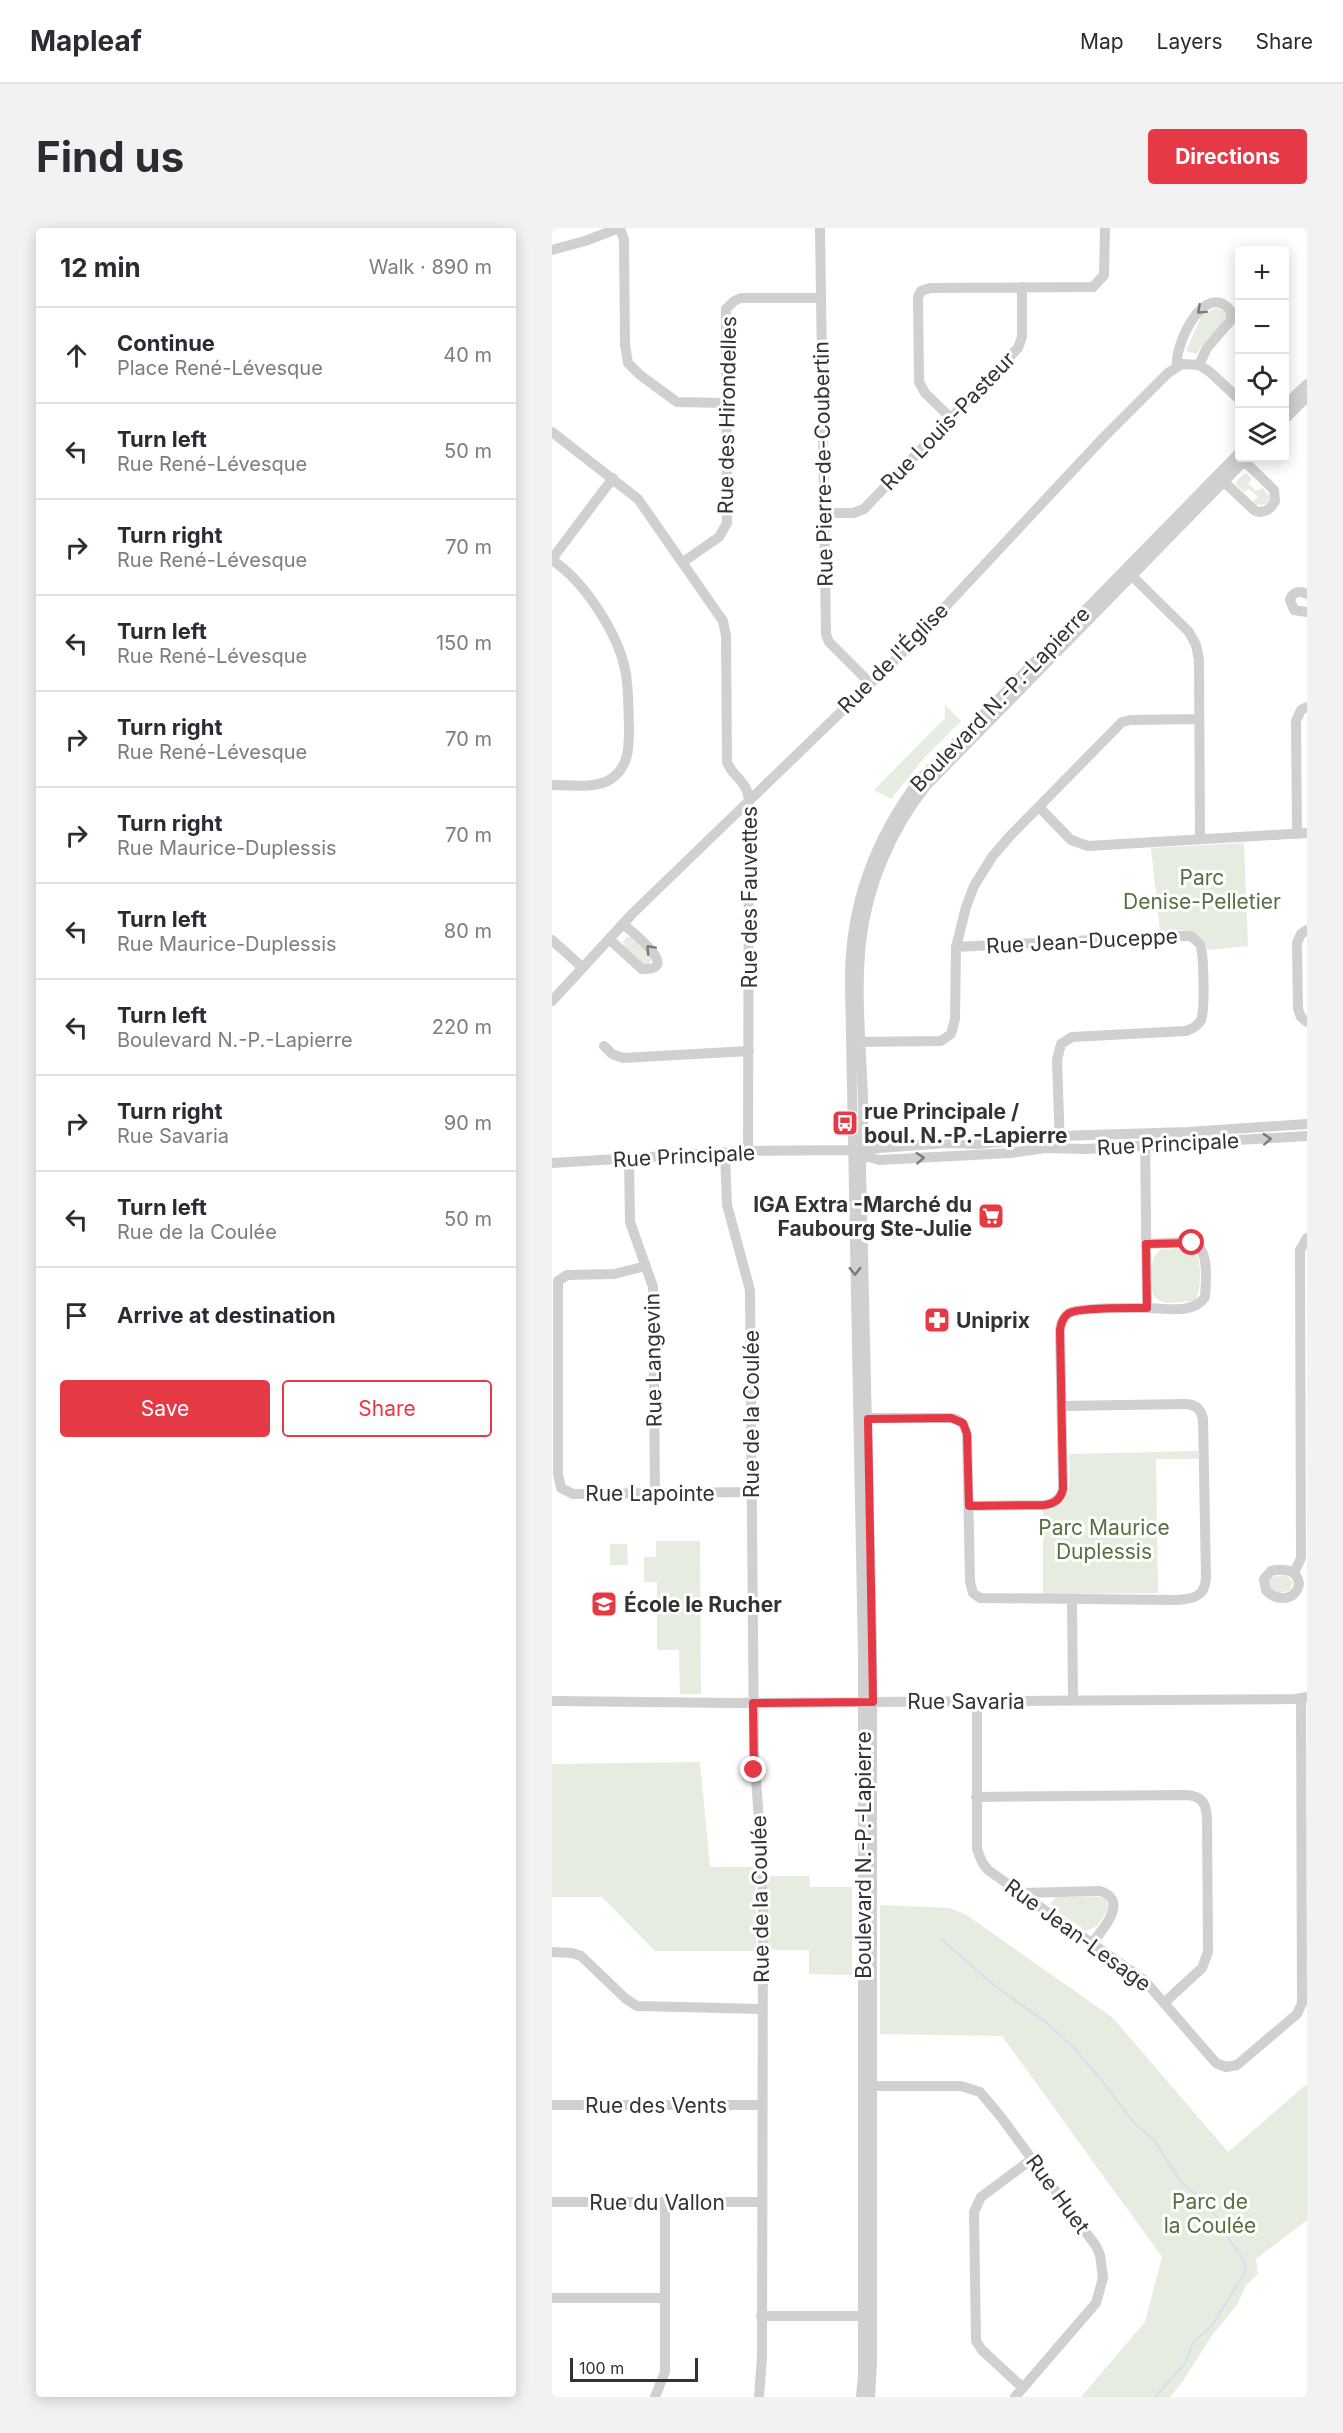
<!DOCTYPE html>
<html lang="en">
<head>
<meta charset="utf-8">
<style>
  :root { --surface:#fff; --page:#f2f2f3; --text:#2b2b33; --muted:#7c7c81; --line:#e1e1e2; --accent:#e63946 }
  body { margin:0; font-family:Inter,sans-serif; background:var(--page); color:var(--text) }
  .controls { position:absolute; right:18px; top:18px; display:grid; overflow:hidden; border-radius:6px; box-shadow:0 3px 15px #0003 }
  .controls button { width:54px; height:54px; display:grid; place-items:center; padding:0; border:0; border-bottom:2px solid var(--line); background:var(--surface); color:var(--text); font:30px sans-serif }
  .scale { position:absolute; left:18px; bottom:15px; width:128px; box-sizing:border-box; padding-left:6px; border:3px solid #333; border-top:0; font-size:16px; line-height:21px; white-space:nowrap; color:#333; -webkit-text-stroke:4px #fff; paint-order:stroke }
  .stop { position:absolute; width:18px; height:18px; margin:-14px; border:4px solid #e63946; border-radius:50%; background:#fff }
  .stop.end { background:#e63946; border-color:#fff; box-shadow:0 2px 6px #0008 }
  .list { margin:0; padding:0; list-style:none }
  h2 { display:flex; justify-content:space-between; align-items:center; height:78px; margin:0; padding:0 24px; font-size:26px }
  h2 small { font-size:20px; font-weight:400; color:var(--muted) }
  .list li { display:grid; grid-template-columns:39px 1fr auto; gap:18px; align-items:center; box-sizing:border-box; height:96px; padding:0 24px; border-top:2px solid var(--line) }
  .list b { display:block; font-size:22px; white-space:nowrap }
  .list p { margin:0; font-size:20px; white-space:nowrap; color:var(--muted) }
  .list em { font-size:20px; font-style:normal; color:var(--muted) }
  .actions { display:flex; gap:12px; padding:18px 24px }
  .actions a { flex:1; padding:14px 0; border:2px solid var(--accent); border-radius:6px; text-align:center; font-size:21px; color:var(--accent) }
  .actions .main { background:var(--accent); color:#fff }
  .icon { flex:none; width:33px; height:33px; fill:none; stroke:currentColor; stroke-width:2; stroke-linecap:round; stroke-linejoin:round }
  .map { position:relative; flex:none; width:755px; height:2169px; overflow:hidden; border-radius:6px }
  header { display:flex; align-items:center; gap:36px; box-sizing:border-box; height:84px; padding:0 30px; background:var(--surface); border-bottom:2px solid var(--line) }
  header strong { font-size:28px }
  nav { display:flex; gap:33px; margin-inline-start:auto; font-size:21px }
  .intro { display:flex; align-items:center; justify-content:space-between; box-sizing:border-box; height:144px; padding:0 36px }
  h1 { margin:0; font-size:42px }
  .button { padding:15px 27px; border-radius:6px; background:var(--accent); color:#fff; font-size:21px; font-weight:700 }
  main { display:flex; gap:36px; padding:0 36px }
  aside { flex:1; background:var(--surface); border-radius:6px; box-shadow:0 3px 15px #0003 }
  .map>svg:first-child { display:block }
</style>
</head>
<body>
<header>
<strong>Mapleaf</strong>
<nav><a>Map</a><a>Layers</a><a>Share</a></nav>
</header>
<div class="intro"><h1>Find us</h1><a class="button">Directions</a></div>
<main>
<aside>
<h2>12 min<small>Walk · 890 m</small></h2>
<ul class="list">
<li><svg class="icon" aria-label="ahead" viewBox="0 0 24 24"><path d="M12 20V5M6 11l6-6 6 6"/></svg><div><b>Continue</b><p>Place René-Lévesque</p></div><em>40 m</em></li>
<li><svg class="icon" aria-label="left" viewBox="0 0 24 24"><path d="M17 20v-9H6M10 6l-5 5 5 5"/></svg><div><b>Turn left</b><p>Rue René-Lévesque</p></div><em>50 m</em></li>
<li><svg class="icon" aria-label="right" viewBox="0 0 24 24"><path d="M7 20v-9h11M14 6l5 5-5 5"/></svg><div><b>Turn right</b><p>Rue René-Lévesque</p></div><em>70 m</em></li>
<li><svg class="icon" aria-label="left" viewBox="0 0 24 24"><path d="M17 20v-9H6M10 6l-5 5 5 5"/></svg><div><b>Turn left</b><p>Rue René-Lévesque</p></div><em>150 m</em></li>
<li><svg class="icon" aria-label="right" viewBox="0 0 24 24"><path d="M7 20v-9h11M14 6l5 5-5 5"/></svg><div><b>Turn right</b><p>Rue René-Lévesque</p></div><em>70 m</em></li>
<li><svg class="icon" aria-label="right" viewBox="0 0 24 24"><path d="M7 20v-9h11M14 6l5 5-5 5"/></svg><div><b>Turn right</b><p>Rue Maurice-Duplessis</p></div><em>70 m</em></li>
<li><svg class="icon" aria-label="left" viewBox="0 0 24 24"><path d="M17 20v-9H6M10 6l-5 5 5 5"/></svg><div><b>Turn left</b><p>Rue Maurice-Duplessis</p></div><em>80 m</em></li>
<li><svg class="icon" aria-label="left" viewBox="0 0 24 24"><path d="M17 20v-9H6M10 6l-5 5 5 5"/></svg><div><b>Turn left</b><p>Boulevard N.-P.-Lapierre</p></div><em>220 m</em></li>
<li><svg class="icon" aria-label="right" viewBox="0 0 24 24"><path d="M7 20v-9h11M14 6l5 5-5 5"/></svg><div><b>Turn right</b><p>Rue Savaria</p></div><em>90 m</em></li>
<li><svg class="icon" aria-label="left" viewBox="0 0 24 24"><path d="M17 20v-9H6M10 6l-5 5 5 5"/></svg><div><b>Turn left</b><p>Rue de la Coulée</p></div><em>50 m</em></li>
<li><svg class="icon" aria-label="arrive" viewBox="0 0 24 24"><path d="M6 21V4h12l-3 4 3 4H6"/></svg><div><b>Arrive at destination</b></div></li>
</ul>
<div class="actions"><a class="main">Save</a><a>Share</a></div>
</aside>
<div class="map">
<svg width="755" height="2169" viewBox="0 0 755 2169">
  <rect width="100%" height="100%" fill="#fff"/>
  <path fill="#e6ecdf" d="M664 80 672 83 674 87C670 102 652 112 645 126L634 123 650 87Z
    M694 245 700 251 696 255 704 263 711 260 718 270 715 276 704 277 701 273 706 269 697 261 692 264 684 256 685 252Z
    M393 477 409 493 371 531 339 571 322 562 393 490Z
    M692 615 696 718 656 722C648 698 629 702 608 703L599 620Z
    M74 709H79L99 727 98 736 93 737 74 720 71 714Z
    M611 1021C619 1021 634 1018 641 1022 651 1027 649 1065 643 1073L613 1075 602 1069C598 1056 596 1025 611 1021Z
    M646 1223V1231H604L606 1365 491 1366V1282C524 1280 517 1250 517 1226Z
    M104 1313H148L149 1466H128L127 1422H105V1354H92V1329H104Z
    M58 1316H75L76 1337H58Z
    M734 1347 741 1354 737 1363 726 1365 719 1361 717 1354 721 1349Z
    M148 1534 158 1639H204V1723H103L50 1669H0V1536Z
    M216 1648H257L258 1659H300V1747L257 1746V1722H216Z
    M504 1669H548L554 1672 557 1680 545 1698 534 1703 502 1681 499 1675Z
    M328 1677 397 1680 413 1686 561 1790 676 1924 755 1856V1992L704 2031 706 2046 694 2057 685 2077 661 2106 631 2153 618 2169H529L593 2094 610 2029 450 1808 328 1806Z"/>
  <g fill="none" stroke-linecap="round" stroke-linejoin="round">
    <path stroke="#cfe2ee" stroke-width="2" d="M389 1711 443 1758 495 1795 521 1819 547 1849 583 1896 602 1912 629 1954 656 1977 668 1993 673 2005 692 2033 694 2039 692 2046 659 2099 641 2114 634 2134 603 2169"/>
    <path stroke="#d0d0d0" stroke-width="10" d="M68 0 72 12 73 117 76 135 88 147 125 174 174 175
      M268 0 274 406 277 414 318 455
      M0 22 33 13 67 0
      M625 138C622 118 652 52 678 82L679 92 655 120 647 137
      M732 178 755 156
      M399 190 373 165 367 154 366 69 369 63 378 60 541 59 552 47 553 0
      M732 192 755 169
      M0 204 86 271 171 393 174 408 175 534C181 550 195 552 197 572L196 923
      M668 250 702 282C711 287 719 281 723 273L722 262 692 233
      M272 285H301L312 281 466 120 470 109V59
      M0 331 61 250
      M0 332C32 353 65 404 73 441 77 459 76 478 77 497 77 517 78 538 59 551 44 561 18 557 0 557
      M131 334 167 309 175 295 174 81 182 73 189 70H269
      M575 343 637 404 644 417 647 432 648 611
      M755 366C748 362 740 364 738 372L742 382 755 384
      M487 579 519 612 536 618 755 605
      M745 606 744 493 749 482 755 479
      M755 702 749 706 745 715 746 781 749 789 755 794
      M57 711 90 741C131 743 79 703 71 696
      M0 712 31 740
      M404 719 619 708H639L648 716C652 725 653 784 649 792 646 798 640 801 634 803L520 809 509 816 505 832 508 920
      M0 773 81 685 350 425 551 210 616 145 630 136 647 137 658 144 688 172
      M303 814 389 813 399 806 403 791 404 719 414 679 422 658 440 629 458 608 570 494 578 492 647 491
      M52 818 60 826 71 830 197 823
      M173 925 175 977 198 1062 202 1521 210 1637 211 1685 210 2129 207 2169
      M306 926 327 932 458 925 494 920 534 921 755 908
      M77 931 78 994 101 1059 103 1265
      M0 935 196 923 301 922 394 915 427 916 507 908 636 904 755 896
      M594 1016 634 1014 645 1016C657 1028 654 1053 653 1069 641 1087 613 1080 595 1080
      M94 1038 62 1046 15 1047 6 1053V1246L9 1260 21 1266 200 1264
      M310 1190H399C408 1191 413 1197 415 1206L418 1354 421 1365 428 1370 624 1372C641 1371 653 1369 654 1350L651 1191C649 1181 643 1176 633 1176L510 1178
      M417 1278 492 1277C502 1276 509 1271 511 1261L508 1102C509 1095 511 1089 517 1085 528 1079 579 1080 595 1080L593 906
      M724 1342C737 1341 745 1343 747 1356 744 1373 724 1374 714 1362L712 1351 719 1343Z
      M742 1345 749 1330 748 1022 755 1010
      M520 1371 521 1471
      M0 1473 184 1475 743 1471 755 1469
      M425 1473V1621L430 1634 436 1642 592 1752 664 1835 674 1839 685 1837 745 1786 750 1775 749 1470
      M424 1569 634 1567C650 1568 654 1575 655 1590L656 1724 650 1740 613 1774
      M470 1665 548 1663C577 1672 552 1700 541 1714
      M0 1724 20 1725 29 1728 74 1771 85 1778 210 1781
      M314 1858H409L428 1864 449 1889 544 2018 548 2027 551 2050 544 2075 463 2169
      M0 1877H209
      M0 1974H210
      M0 2070H113
      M209 2088H317
      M471 2160 430 2122 424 2113 422 1984 429 1969 480 1931
      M103 2169 113 2144V1975
      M309 2169 311 2147V1429L298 756C297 679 322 611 368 551L688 224
      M318 2169 320 2136V1416L309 939C317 865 301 789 309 715 315 658 339 602 375 557L695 230"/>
  </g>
  <defs><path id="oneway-chevron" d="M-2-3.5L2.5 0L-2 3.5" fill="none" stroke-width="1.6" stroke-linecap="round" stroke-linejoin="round" transform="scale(1.5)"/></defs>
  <g stroke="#7a7a7a">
    <use href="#oneway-chevron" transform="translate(649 82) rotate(138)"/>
    <use href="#oneway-chevron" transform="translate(98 721) rotate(-133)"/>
    <use href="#oneway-chevron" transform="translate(715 911) rotate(-3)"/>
    <use href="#oneway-chevron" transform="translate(368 930) rotate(-3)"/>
    <use href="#oneway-chevron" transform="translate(303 1043) rotate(89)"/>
  </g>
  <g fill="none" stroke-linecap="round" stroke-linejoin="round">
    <path stroke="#e63946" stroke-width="8" d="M202 1542 201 1475 321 1474 316 1191 399 1190 411 1195 415 1206 417 1278 492 1277C502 1276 509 1271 511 1261L508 1102C509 1094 511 1089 517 1085 529 1079 579 1080 595 1080L594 1016 640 1015"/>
  </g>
  <defs>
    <g id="bus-square" transform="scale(1.35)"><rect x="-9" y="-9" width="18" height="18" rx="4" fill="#e63946" stroke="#fff"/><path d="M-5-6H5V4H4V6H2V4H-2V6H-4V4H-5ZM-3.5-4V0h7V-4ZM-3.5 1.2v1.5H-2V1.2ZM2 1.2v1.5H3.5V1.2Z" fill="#fff"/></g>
    <g id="supermarket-square" transform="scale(1.35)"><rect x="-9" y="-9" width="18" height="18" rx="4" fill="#e63946" stroke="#fff"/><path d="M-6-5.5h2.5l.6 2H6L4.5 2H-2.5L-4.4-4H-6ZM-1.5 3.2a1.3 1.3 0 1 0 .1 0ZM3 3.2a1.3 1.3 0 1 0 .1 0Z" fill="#fff"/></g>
    <g id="pharmacy-square" transform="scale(1.35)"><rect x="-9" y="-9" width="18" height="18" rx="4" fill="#e63946" stroke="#fff"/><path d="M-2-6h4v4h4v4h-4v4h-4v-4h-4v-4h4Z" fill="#fff"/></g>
    <g id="school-square" transform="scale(1.35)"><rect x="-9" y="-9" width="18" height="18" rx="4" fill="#e63946" stroke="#fff"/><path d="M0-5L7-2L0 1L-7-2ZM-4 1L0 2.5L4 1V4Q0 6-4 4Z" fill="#fff"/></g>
  </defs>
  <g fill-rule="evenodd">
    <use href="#bus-square" x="293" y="895"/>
    <use href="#supermarket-square" x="439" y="988"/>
    <use href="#pharmacy-square" x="385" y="1092"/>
    <use href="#school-square" x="52" y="1376"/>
  </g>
  <g text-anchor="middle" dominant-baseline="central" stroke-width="6" stroke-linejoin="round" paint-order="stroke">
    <g font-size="21" fill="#333" stroke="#fff">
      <text transform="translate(175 187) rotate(-89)">Rue des Hirondelles</text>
      <text transform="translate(396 193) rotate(-46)">Rue Louis-Pasteur</text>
      <text transform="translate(271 236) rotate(-91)">Rue Pierre-de-Coubertin</text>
      <text transform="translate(341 430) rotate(-45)">Rue de l'Église</text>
      <text transform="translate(448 471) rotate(-46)">Boulevard N.-P.-Lapierre</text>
      <text transform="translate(197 669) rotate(-90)">Rue des Fauvettes</text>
      <text transform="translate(530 713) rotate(-3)">Rue Jean-Duceppe</text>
      <text transform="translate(616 916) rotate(-3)">Rue Principale</text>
      <text transform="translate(132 928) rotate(-3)">Rue Principale</text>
      <text transform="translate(101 1132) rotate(-91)">Rue Langevin</text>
      <text transform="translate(199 1186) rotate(-90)">Rue de la Coulée</text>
      <text x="98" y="1265">Rue Lapointe</text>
      <text x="414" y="1473">Rue Savaria</text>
      <text transform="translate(311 1627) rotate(-90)">Boulevard N.-P.-Lapierre</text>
      <text transform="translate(208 1671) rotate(-91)">Rue de la Coulée</text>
      <text transform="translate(526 1707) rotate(36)">Rue Jean-Lesage</text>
      <text x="104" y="1877">Rue des Vents</text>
      <text transform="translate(506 1966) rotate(54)">Rue Huet</text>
      <text x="105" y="1974">Rue du Vallon</text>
    </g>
    <g font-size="21" fill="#56703f" stroke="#fff">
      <text x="650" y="649">Parc<tspan x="650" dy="24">Denise-Pelletier</tspan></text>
      <text x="552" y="1299">Parc Maurice<tspan x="552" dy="24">Duplessis</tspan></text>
      <text x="658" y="1973">Parc de<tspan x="658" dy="24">la Coulée</tspan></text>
    </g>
    <g font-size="21" font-weight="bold" fill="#333" stroke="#fff" text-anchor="start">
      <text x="312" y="883">rue Principale /<tspan x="312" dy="24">boul. N.-P.-Lapierre</tspan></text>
      <text x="420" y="976" text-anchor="end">IGA Extra -Marché du<tspan x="420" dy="24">Faubourg Ste-Julie</tspan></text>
      <text x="404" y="1092">Uniprix</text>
      <text x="72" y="1376">École le Rucher</text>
    </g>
  </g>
</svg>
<div class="controls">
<button>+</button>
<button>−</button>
<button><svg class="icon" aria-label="locate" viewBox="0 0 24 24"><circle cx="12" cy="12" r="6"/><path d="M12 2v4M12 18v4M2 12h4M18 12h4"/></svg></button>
<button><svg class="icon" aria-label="layers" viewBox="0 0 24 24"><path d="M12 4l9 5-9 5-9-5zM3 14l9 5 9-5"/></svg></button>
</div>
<div class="scale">100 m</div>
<div class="stop" style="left:640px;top:1015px"></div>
<div class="stop end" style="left:202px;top:1542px"></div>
</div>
</main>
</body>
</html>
